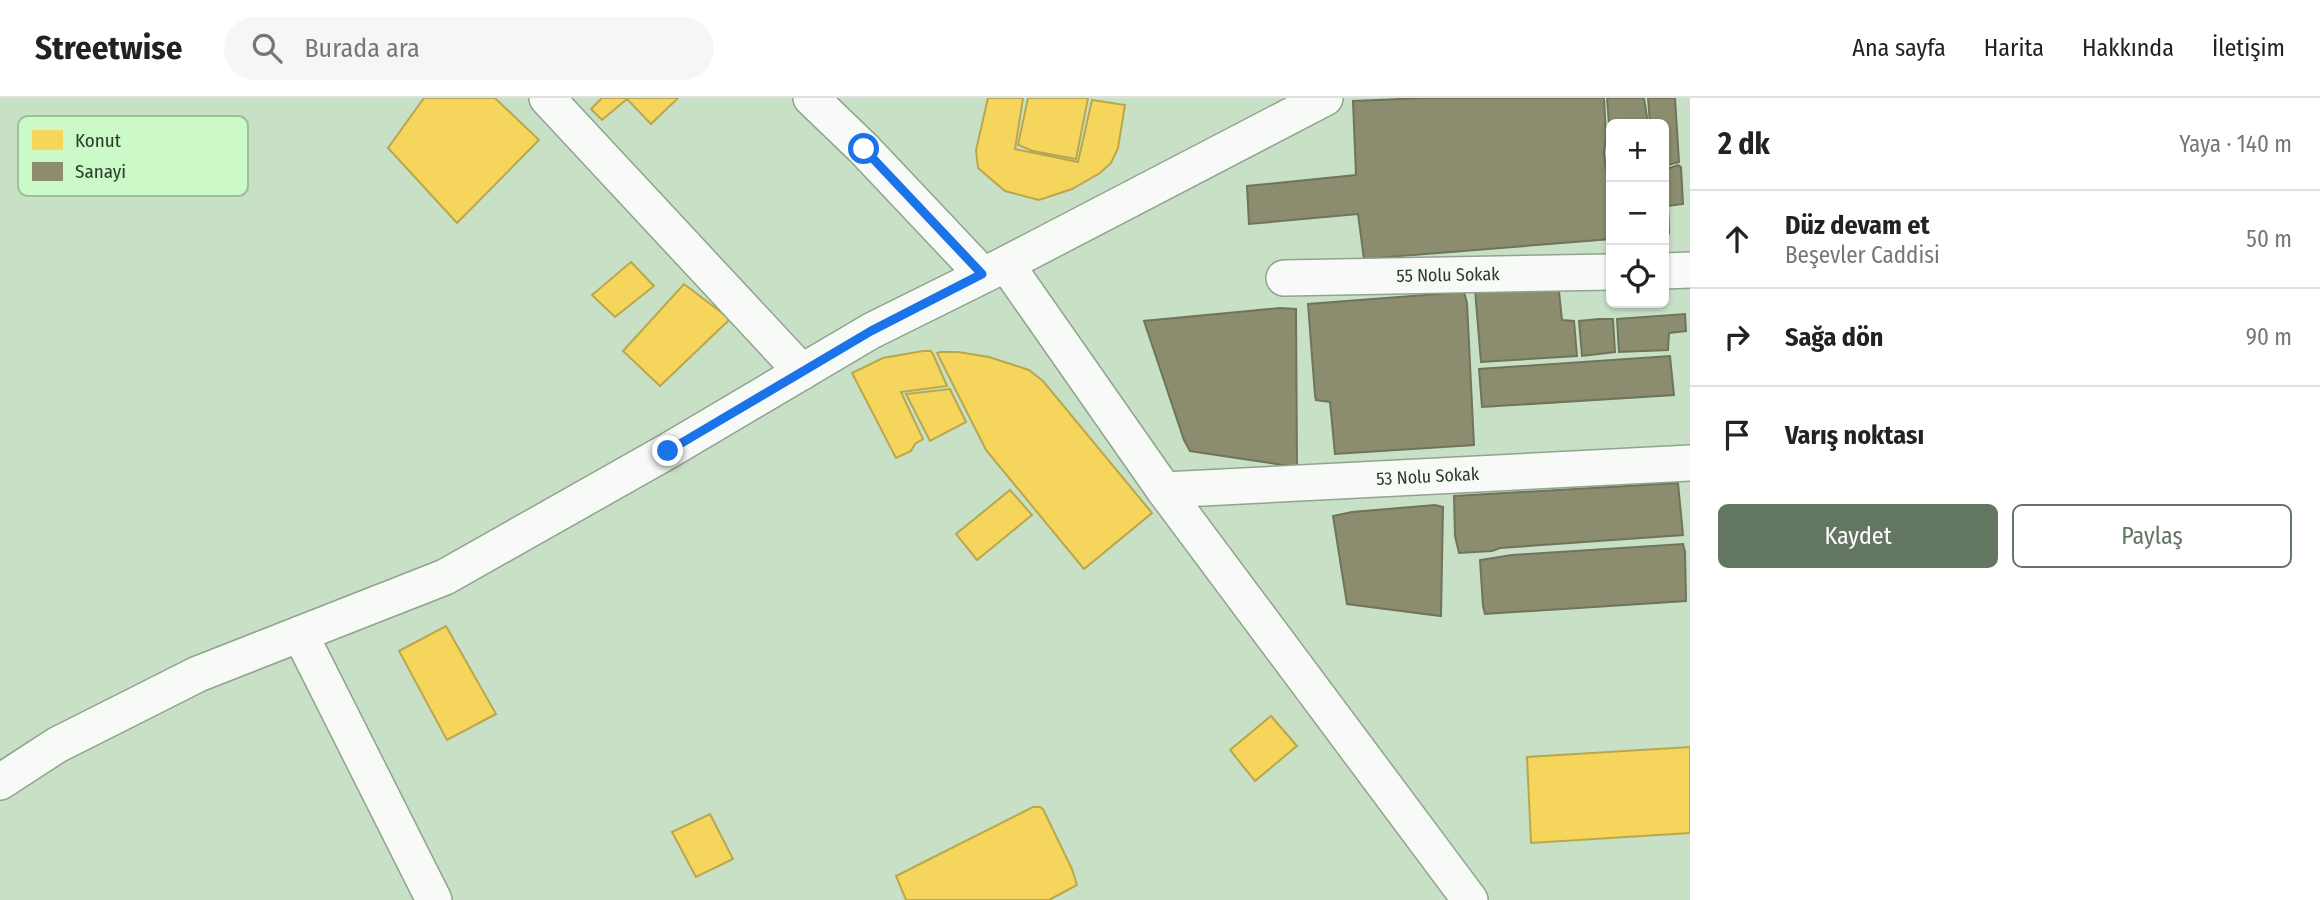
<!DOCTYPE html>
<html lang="tr">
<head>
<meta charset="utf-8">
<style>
  :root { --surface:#fff; --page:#f6f6f6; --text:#222; --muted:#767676; --line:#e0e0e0; --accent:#627661 }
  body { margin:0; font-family:"Fira Sans Condensed",sans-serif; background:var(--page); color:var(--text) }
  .controls { position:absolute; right:21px; top:21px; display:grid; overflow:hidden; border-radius:10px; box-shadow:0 2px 5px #0004 }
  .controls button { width:63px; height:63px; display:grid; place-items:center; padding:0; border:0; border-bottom:2px solid var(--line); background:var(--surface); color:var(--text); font:35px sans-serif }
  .stop { position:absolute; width:21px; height:21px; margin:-16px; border:5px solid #1a73e8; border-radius:50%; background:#fff }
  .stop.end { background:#1a73e8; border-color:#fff; box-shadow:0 2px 7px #0008 }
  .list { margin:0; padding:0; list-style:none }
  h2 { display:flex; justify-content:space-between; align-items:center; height:91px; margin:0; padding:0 28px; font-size:30px }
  h2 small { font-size:23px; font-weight:400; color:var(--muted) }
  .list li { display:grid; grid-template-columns:46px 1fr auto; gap:21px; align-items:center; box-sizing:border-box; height:98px; padding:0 28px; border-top:2px solid var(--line) }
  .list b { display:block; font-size:26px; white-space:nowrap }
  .list p { margin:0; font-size:23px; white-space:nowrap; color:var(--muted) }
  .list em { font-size:23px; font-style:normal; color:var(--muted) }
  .actions { display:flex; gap:14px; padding:21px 28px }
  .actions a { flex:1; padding:16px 0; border:2px solid var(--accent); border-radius:10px; text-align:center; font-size:24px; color:var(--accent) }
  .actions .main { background:var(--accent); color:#fff }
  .icon { flex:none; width:38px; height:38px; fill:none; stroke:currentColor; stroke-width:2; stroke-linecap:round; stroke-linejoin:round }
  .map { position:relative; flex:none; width:1690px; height:802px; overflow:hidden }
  header { display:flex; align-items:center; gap:42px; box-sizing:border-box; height:98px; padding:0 35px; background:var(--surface); border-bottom:2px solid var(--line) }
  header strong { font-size:33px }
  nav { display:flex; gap:38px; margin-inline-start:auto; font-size:24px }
  .search { width:490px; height:63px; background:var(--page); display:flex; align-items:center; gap:18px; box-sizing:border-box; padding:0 24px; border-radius:38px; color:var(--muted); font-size:26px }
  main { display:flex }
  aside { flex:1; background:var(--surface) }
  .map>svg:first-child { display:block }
</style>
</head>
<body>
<header>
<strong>Streetwise</strong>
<div class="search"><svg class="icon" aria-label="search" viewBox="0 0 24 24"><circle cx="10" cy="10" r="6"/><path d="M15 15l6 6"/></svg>Burada ara</div>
<nav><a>Ana sayfa</a><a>Harita</a><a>Hakkında</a><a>İletişim</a></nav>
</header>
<main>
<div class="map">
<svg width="1690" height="802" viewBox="0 0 1690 802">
  <rect width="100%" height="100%" fill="#c8e1c6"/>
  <path fill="#f6d55c" stroke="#b9a74d" stroke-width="2" d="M424 0H495L539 42 457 125 388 50Z
    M602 0H678L651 26 627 1 602 22 591 11Z
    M988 0H1023L1015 51 1078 64 1092 2 1125 7 1118 50 1111 65 1100 75 1072 91 1039 102 1005 93 978 70 976 52Z
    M1028 0H1088L1076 61 1033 53 1018 47Z
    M631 164 654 188 615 219 592 197Z
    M684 186 730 221 660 288 623 253Z
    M923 253H931L934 258 947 288 901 294 923 341 915 346 911 353 896 360 852 275 883 260Z
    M941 254H958L989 259 1029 272 1043 283 1152 415 1084 471 986 352 937 255Z
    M950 291 966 324 930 343 906 296Z
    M1010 392 1032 417 977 462 956 436Z
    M446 528 496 616 447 642 399 553Z
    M1271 618 1297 648 1255 683 1230 652Z
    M1690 649V735L1531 745 1527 659Z
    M1033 709H1040L1043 711 1072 771 1077 787 1049 802H906L896 778Z
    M710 716 733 761 696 779 672 734Z"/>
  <path fill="#8c8c6e" stroke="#6f745a" stroke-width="2" d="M1425 0H1604L1606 38 1604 55 1611 109V141L1364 161 1358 116 1249 126 1247 88 1356 77 1353 3Z
    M1607 0H1644L1647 19V26H1611V52Z
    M1648 0H1675L1679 64 1664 68V26H1650Z
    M1678 67 1681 69 1683 106 1668 108 1669 135H1664V72Z
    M1558 184 1562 222 1574 223 1577 258 1481 264 1475 192Z
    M1464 194 1467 205 1474 347 1335 356 1330 304 1316 302 1315 297 1308 206Z
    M1280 210 1296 211 1297 369 1190 353 1184 342 1144 223Z
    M1685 216 1686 233 1669 235 1668 252 1619 254 1617 221Z
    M1599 221H1613L1615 254 1582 258 1579 223Z
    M1670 258 1674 297 1482 309 1479 271Z
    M1678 385 1683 437 1500 450 1492 453 1459 455 1455 438 1454 398Z
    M1435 407 1443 409 1441 518 1347 506 1333 418 1352 414Z
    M1683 446 1685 454 1686 503 1485 516 1483 508 1480 462 1512 457Z"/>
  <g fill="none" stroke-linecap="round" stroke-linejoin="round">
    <g stroke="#90a38e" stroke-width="38">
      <g id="minor">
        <path d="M547 0 802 274"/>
        <path d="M811 0 864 51 982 176"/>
        <path d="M1006 166 1164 392 1470 802"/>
        <path d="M1664 173 1690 172"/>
        <path id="s1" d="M1284 180 1611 174"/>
        <path id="s2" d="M1164 392 1690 365"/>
        <path d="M300 536 434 802"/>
        <path d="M0 684 57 647 198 576 445 479 668 353 871 233 1006 166 1325 0"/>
      </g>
    </g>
    <use href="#minor" stroke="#f7faf6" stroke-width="35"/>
  </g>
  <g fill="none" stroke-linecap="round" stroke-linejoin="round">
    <path stroke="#1a73e8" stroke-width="9" d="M668 353 871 233 982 176 864 51"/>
  </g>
  <g text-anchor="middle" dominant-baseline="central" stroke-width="7" stroke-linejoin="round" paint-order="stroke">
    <g font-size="18" fill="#2b3d2a" stroke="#ccf9c8">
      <text stroke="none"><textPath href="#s1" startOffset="164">55 Nolu Sokak</textPath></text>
      <text stroke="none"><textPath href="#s2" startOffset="264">53 Nolu Sokak</textPath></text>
    </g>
  </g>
  <rect x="18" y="18" width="230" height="80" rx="10" fill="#ccf9c8" stroke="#9cc199" stroke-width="2"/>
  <rect x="32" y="32" width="31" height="20" fill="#f6d55c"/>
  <rect x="32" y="64" width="31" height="19" fill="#8c8c6e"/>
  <g font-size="19" fill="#2b3d2a">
    <text x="75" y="49">Konut</text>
    <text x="75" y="80">Sanayi</text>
  </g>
</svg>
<div class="controls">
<button>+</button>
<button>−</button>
<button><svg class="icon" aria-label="locate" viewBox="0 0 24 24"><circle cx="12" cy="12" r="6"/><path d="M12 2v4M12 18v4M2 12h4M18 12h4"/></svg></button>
</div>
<div class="stop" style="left:864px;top:51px"></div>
<div class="stop end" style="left:668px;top:353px"></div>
</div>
<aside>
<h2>2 dk<small>Yaya · 140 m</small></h2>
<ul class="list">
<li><svg class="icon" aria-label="ahead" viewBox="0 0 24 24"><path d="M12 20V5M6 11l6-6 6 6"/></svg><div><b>Düz devam et</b><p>Beşevler Caddisi</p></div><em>50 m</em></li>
<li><svg class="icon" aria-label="right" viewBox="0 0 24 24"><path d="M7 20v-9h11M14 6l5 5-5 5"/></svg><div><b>Sağa dön</b></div><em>90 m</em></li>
<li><svg class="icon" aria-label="arrive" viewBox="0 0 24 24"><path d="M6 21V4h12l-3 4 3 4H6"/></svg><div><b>Varış noktası</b></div></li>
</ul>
<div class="actions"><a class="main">Kaydet</a><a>Paylaş</a></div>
</aside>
</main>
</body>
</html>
